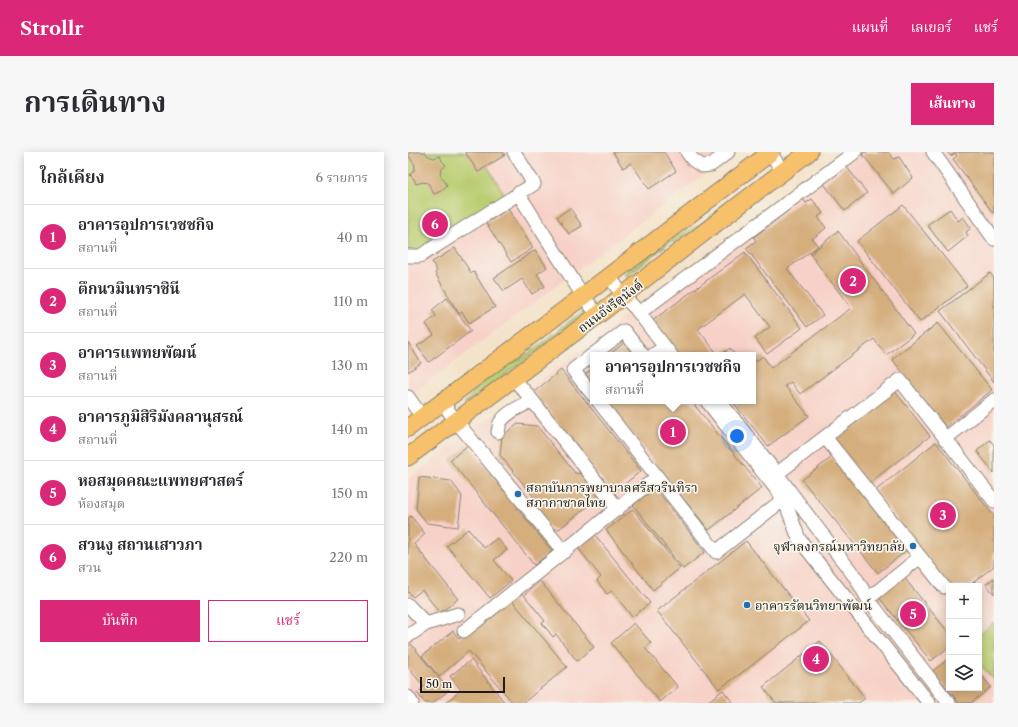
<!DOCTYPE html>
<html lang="th">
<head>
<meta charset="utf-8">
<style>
  :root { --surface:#fff; --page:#f7f7f7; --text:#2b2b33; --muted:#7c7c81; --line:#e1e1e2; --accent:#db2777 }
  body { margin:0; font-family:"Libre Caslon Text","Noto Serif Thai",serif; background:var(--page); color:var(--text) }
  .controls { position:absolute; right:12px; bottom:12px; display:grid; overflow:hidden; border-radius:0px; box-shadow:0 2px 10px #0003 }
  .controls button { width:36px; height:36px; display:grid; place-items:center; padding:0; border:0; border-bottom:1px solid var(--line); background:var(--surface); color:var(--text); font:20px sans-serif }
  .scale { position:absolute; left:12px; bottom:10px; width:85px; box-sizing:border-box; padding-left:4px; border:2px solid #1c1c1c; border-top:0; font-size:11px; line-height:14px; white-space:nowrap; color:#1c1c1c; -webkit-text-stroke:3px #f7f3e8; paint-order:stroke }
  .you { position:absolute; left:329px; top:284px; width:14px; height:14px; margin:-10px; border:3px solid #fff; border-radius:50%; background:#1a73e8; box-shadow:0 0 0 6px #1a73e833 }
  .badge { display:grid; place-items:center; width:26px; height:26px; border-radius:50%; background:var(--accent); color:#fff; font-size:13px; font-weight:700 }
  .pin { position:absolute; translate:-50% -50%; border:2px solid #fff; box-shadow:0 1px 4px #0006 }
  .popup { position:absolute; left:182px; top:200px; width:166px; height:52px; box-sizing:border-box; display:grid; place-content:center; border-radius:0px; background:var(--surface); filter:drop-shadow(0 1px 3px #0005); font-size:13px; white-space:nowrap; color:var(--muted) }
  .popup b { font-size:15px; color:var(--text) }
  .popup::after { content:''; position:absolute; left:50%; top:100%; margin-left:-8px; border:8px solid transparent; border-top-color:var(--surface) }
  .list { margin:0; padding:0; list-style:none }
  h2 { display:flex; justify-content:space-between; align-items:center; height:52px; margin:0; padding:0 16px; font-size:17px }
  h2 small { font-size:13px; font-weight:400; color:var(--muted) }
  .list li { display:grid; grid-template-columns:26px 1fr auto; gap:12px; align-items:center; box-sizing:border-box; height:64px; padding:0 16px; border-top:1px solid var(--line) }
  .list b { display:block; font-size:15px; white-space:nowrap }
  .list p { margin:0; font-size:13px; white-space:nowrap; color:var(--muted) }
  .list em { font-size:13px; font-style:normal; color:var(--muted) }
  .actions { display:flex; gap:8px; padding:12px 16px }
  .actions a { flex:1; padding:9px 0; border:1px solid var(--accent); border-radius:0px; text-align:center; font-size:14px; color:var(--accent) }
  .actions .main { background:var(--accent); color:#fff }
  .icon { flex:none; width:22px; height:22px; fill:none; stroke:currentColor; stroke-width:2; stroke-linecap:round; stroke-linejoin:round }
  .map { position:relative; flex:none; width:586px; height:551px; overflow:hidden; border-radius:0px }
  header { display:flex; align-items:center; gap:24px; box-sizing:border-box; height:56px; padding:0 20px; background:var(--accent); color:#fff }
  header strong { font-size:19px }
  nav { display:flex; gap:22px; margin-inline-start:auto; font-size:14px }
  .intro { display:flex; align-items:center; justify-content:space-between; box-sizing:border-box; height:96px; padding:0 24px }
  h1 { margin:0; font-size:28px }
  .button { padding:10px 18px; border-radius:0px; background:var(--accent); color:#fff; font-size:14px; font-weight:700 }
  main { display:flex; gap:24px; padding:0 24px }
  aside { flex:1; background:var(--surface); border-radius:0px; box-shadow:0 2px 10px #0003 }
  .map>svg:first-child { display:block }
</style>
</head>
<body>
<header>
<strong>Strollr</strong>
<nav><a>แผนที่</a><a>เลเยอร์</a><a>แชร์</a></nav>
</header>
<div class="intro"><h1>การเดินทาง</h1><a class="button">เส้นทาง</a></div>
<main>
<aside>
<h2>ใกล้เคียง<small>6 รายการ</small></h2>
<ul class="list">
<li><span class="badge">1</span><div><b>อาคารอุปการเวชชกิจ</b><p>สถานที่</p></div><em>40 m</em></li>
<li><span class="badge">2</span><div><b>ตึกนวมินทราชินี</b><p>สถานที่</p></div><em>110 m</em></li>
<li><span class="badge">3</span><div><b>อาคารแพทยพัฒน์</b><p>สถานที่</p></div><em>130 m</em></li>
<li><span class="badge">4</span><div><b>อาคารภูมิสิริมังคลานุสรณ์</b><p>สถานที่</p></div><em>140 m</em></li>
<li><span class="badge">5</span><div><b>หอสมุดคณะแพทยศาสตร์</b><p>ห้องสมุด</p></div><em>150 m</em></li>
<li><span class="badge">6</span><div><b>สวนงู สถานเสาวภา</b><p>สวน</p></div><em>220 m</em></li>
</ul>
<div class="actions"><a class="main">บันทึก</a><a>แชร์</a></div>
</aside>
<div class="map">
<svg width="586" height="551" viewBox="0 0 586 551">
  <rect width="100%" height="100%" fill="#f7f3e8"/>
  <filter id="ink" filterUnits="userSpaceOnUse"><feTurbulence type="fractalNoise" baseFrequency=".025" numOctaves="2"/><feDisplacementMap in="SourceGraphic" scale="8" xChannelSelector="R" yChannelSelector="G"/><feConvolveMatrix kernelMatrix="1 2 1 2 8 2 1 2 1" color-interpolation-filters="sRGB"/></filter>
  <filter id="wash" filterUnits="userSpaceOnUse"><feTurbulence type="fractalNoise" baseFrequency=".012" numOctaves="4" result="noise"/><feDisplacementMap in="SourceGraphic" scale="16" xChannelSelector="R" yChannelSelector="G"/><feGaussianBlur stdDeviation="0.9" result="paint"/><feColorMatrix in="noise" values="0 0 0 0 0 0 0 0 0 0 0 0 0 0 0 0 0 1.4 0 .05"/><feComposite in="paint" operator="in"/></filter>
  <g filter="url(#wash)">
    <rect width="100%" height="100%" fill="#f4e3cb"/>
    <path fill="#f7d1c7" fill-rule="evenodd" d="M0 0H327L289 28 0 245Z
      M437 0H586V551H0V327ZM185 203H345V249H185ZM541 434H571V536H541Z"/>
    <path fill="#bacd71" stroke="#6b7446" d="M0 0H95L97 3 79 14 98 45 11 100H0Z
      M355 22 357 24 288 78 270 88 261 91 219 124 217 123 216 121 268 83 290 74Z
      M175 159 178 160V162L57 253V251L78 224 97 213 110 208 133 192Z
      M586 471V528L571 511V483Z"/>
    <g id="blocks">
      <path fill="#d5ae7e" d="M2 0H17L20 4 26 6 32 4 34 9 38 13 33 18 32 23 39 33 33 39 26 42 20 31 15 30 8 32 6 27 2 23 6 18 7 13 0 3Z
        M57 0H95L97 3 70 20Z
        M205 0H256L268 19 241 37 223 11 215 16Z
        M457 0H480L486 7 491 5 505 26 486 42 454 2Z
        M539 0H586V60L585 61 545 7 549 4 547 1 543 4Z
        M438 14 459 41 437 59 416 32Z
        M395 47 398 51 404 47 415 61 410 65 418 76 404 87 410 94 379 117 415 163 399 175 338 96 348 89 346 85Z
        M495 53 559 134 512 170 449 89Z
        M162 56 174 74 161 82 149 65Z
        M100 57 125 96 103 110 78 71Z
        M542 57 550 69 555 65 563 76 558 80 560 84 540 100 519 73Z
        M430 79 506 182 478 203 466 187 392 242 383 230 377 234 401 264 360 294 324 249H345V211L355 204 363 216 443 156 402 102Z
        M47 96 63 121 66 120 87 155 61 171 54 160 51 162 27 121 29 119 24 110Z
        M127 98 139 115 129 122 137 134 124 142 114 127 96 139 86 126Z
        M337 100 394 176 359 202 347 186 362 175 337 142 290 177 310 203H269L244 169Z
        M582 121 586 126V230L532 159Z
        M39 146 63 179 21 210 9 194 26 183 18 172 28 164 24 158Z
        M530 171 584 238 538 275 484 207Z
        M0 190 13 211 0 220Z
        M217 190 228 203H201Z
        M322 196 327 203H313Z
        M185 216V235L176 223Z
        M153 218 233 319 205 341 126 240Z
        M486 238 522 284 460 332 424 286Z
        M197 249H283L354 336 301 378Z
        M110 272 129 274 167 321 176 322 190 340 188 348 151 377H143L128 359 130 350 92 303 94 284Z
        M582 288 586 293V321L569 299Z
        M528 290 586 364V414L561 434H542L467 339Z
        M60 293 96 339 101 335 114 351 109 356 144 399 126 413 42 308Z
        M424 305 499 398 470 421 394 328Z
        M11 325 43 329 54 344 50 375 19 371 8 357Z
        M247 336 297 400 275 417 225 353Z
        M225 357 272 416 245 438 198 378Z
        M3 364 17 382 6 392 50 447 32 461 14 438 5 445 0 440V367Z
        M60 377 76 396 89 386 99 398 86 408 103 429 82 446 39 394Z
        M187 383 242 451 224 465 204 439 199 442 189 429 193 425 170 396Z
        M338 389 401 469 339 517 311 537 249 459Z
        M494 423 541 481V495L523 509 469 443Z
        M586 426V442L578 432Z
        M132 429 186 495 169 509 148 482 145 485 134 471 137 469 116 443Z
        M102 446 159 515 115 551H105L61 499 31 525 14 504 45 479 51 487Z
        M226 471 243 491 237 496 270 535 252 550 203 491Z
        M412 489 457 546 451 551H368L355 535Z
        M3 492 41 538 25 551H17L9 541 16 535 0 515V495Z
        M541 506V536H571V520L583 535 563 551H551L525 519Z
        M63 508 97 551H37L53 538 42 524Z
        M315 538 325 551H298Z"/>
    </g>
  </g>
  <g filter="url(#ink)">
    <use href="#blocks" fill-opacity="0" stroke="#888074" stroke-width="1"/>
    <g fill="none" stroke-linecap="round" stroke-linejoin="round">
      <g stroke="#888074" stroke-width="15">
        <path id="minor" d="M279 0 285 8 294 14 303 13 320 0
          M362 0 375 20
          M525 0 586 87
          M110 41 175 144 190 163
          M0 104H12L126 32 106 0
          M201 124 215 144 228 157 263 203
          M231 161 447 0
          M245 203 257 195
          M105 226 120 243 210 357
          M185 243 165 218 216 179 235 203
          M0 245 14 265
          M190 249 308 400 376 347
          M299 249 376 347 391 387 521 551
          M34 250 48 269 156 400
          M300 251H313L369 322 404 369 448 426 460 447 541 551
          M90 280C91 277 91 273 92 271 98 260 114 254 124 249
          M417 285 536 435
          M537 287 586 248
          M362 327 492 228 586 349
          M460 447 512 405
          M0 453 18 472 0 484
          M18 472 50 462
          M56 479 249 325
          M0 545 4 551"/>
      </g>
      <g stroke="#888074" stroke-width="19">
        <path id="major" d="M0 276 175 144 363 0
          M0 305 190 163 357 33 401 0"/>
      </g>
      <use href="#minor" stroke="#fff" stroke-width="13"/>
      <use href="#major" stroke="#f7c06b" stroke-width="17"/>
    </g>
  </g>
  <g fill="#1f6fb2" stroke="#f7f3e8" stroke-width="1.5">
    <circle cx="110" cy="342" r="4"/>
    <circle cx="505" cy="394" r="4"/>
    <circle cx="339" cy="453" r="4"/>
  </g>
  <g text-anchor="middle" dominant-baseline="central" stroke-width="3.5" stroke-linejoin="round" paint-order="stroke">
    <g font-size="13" fill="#1c1c1c" stroke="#f7f3e8">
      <text transform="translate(202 154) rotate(-37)">ถนนอังรีดูนังต์</text>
    </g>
    <g font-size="13" fill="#1c1c1c" stroke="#f7f3e8" text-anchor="start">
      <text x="118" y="335">สถาบันการพยาบาลศรีสวรินทิรา<tspan x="118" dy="15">สภากาชาดไทย</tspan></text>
      <text x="497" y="394" text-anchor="end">จุฬาลงกรณ์มหาวิทยาลัย</text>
      <text x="347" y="453">อาคารรัตนวิทยาพัฒน์</text>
    </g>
  </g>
</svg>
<div class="controls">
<button>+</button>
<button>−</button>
<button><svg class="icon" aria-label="layers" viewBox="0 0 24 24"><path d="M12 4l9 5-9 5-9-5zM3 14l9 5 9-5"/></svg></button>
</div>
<div class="scale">50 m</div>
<div class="you"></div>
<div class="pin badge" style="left:265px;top:280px">1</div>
<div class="popup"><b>อาคารอุปการเวชชกิจ</b>สถานที่</div>
<div class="pin badge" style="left:445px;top:129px">2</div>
<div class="pin badge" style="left:535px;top:363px">3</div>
<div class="pin badge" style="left:408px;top:507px">4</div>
<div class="pin badge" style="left:505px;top:462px">5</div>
<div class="pin badge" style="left:27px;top:72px">6</div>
</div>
</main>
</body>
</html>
